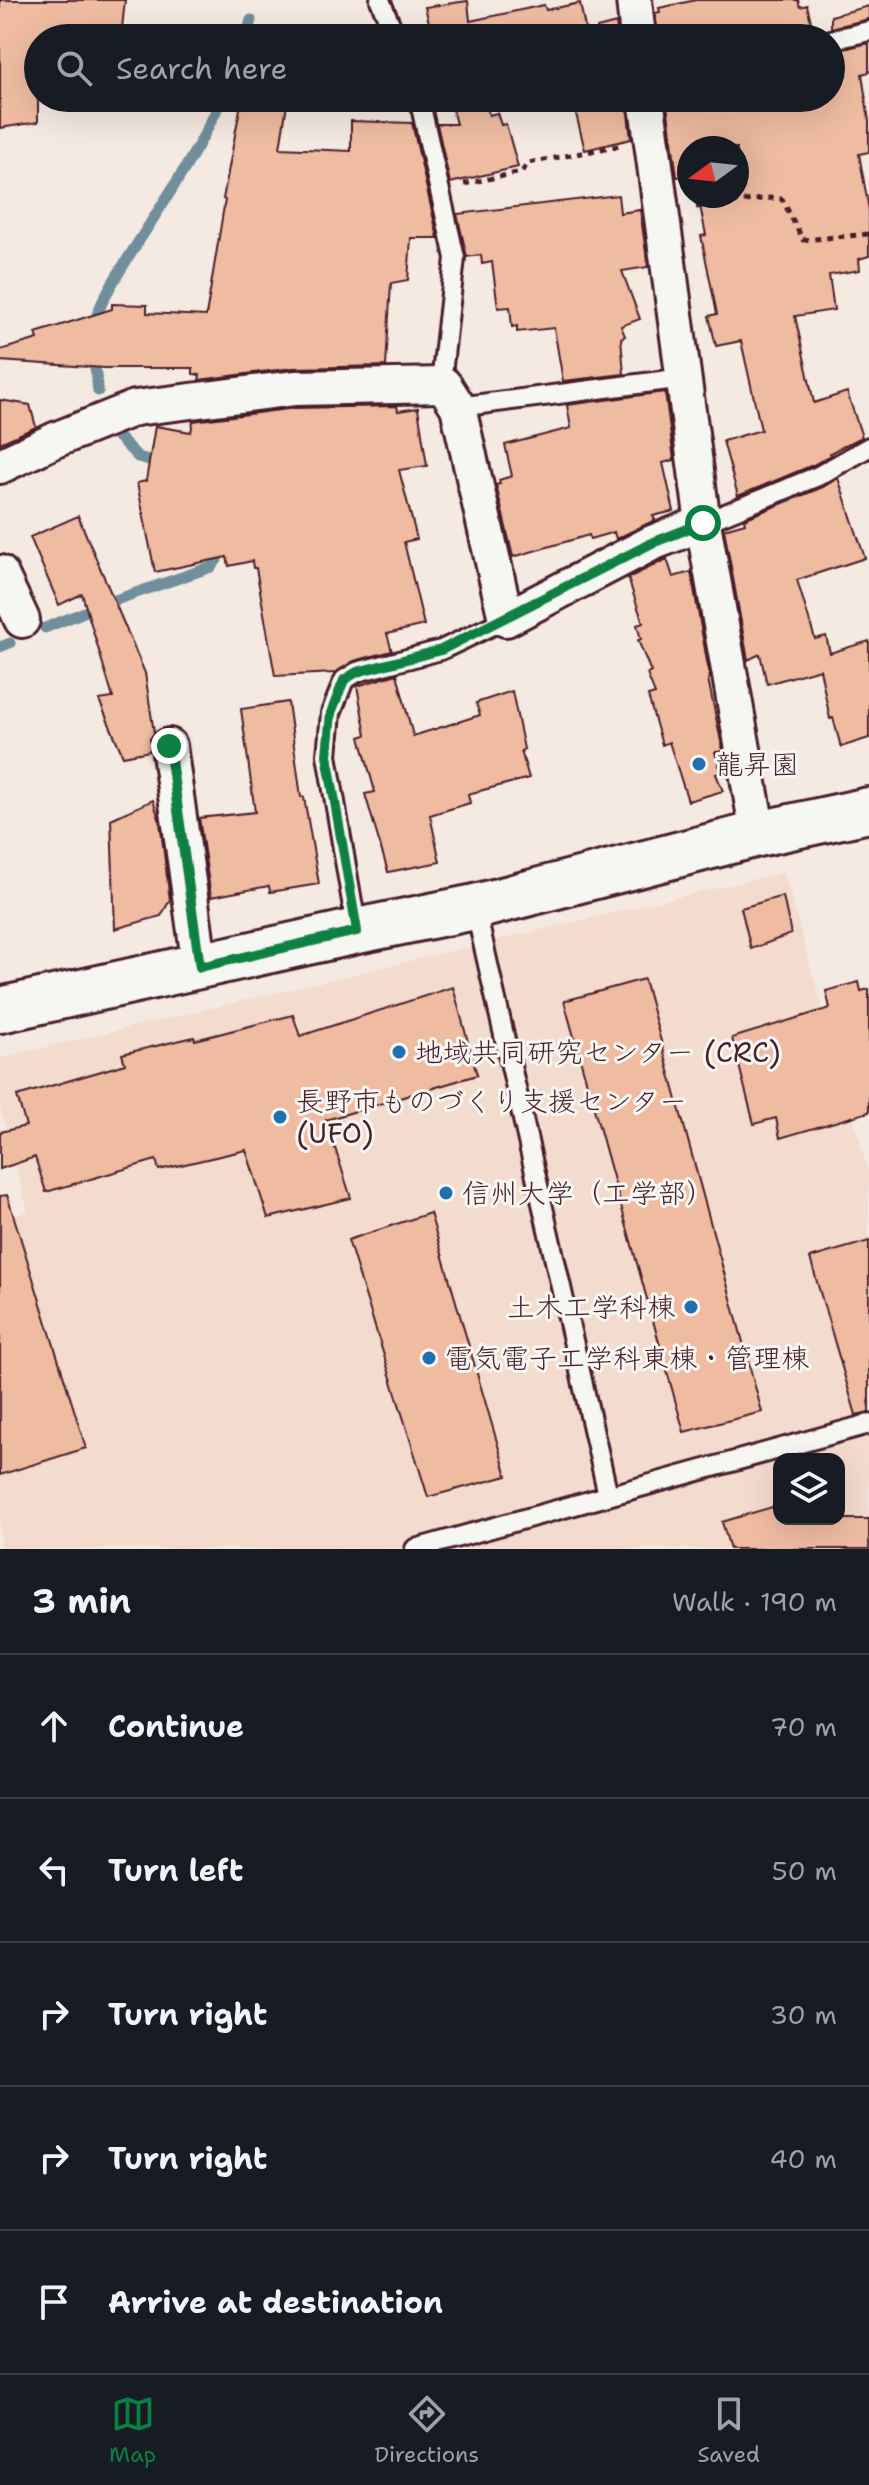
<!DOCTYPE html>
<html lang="en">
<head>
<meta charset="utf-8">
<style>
  :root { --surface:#171b24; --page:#242831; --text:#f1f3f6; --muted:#9ea1a6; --line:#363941; --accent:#0b8043 }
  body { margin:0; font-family:"Shantell Sans","Klee One",sans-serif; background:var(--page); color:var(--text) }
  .controls { position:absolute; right:24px; bottom:24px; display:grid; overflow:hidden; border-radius:16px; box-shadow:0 8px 32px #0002 }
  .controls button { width:72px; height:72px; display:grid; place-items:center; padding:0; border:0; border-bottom:2px solid var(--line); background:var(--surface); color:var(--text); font:40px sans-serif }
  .compass { position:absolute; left:677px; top:136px; width:72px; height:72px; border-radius:50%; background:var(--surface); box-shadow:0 8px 32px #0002; rotate:255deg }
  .stop { position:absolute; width:24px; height:24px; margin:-18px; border:6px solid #0b8043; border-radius:50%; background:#fff }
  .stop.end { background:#0b8043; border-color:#fff; box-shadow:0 2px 8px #0008 }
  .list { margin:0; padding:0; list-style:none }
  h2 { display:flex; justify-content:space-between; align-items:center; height:104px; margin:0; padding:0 32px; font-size:34px }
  h2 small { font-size:26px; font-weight:400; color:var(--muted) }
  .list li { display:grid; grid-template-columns:52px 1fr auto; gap:24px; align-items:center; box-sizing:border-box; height:144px; padding:0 32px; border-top:2px solid var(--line) }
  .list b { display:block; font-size:30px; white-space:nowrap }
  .list em { font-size:26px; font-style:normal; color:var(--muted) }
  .icon { flex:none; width:44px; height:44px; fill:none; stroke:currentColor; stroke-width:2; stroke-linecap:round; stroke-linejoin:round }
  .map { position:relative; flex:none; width:869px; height:1549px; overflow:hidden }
  .search { position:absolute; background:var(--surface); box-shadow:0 8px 32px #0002; left:24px; right:24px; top:24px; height:88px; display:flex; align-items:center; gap:20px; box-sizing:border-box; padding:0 28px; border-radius:44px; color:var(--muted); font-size:30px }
  .sheet { height:824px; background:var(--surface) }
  nav { display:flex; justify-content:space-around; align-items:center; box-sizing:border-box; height:112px; border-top:2px solid var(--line); background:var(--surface); font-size:22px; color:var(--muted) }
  nav a { display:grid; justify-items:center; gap:4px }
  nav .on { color:var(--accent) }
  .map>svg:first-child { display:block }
</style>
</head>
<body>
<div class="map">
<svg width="869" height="1549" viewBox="0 0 869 1549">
  <rect width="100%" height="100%" fill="#f5eae2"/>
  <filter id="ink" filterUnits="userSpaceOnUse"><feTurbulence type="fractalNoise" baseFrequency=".0125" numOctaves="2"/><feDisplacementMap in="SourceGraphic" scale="16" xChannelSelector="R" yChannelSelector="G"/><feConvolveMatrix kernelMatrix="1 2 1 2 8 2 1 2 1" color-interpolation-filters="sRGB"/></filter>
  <g filter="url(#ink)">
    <path fill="#f3dcce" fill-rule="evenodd" d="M784 872 869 1174V1549H0V1220L28 1211 0 1109V1058ZM779 1459H839V1519H779Z"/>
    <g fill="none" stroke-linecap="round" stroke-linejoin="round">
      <path stroke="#708e9b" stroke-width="11" d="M246 38 251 20
        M94 327C97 305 118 274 130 255 162 204 198 153 222 98
        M93 352 98 391
        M117 436 138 457 164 464
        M45 628 104 604 211 567 217 560 218 547
        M0 647 10 643"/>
    </g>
    <path fill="#efbca1" stroke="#4a1f2b" stroke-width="2" d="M0 0H125L121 38H38V122L0 128Z
      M696 0H798L800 7 807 5 815 38H658L655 13 660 12 659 8Z
      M468 1 470 21 544 5 546 10 580 3 587 38H433L425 7Z
      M869 6V19L831 28V16Z
      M616 23 618 38H598L597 28Z
      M869 43V72L862 74 869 121V152L859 154 869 210V256L859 259 860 270 829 275 834 310 795 316 814 403 847 392 862 437 830 453 831 455 813 465 738 496 723 441 761 430 741 341 716 346 709 316 717 314 701 236 706 235 698 196H737V148H689V175L677 177 666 98H831V52Z
      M242 98H288L280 148 351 151V121L412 123 438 238H411L408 280 391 283 386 366 293 368 199 380 200 375 193 374V368H105L0 361V350L38 339 36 333 39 332 112 309V304L147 305V313L206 316 225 200 223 199Z
      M455 98H484L489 115 497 113 501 125 506 124 518 167 450 183 437 124H456L451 105 456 103Z
      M572 98H626L631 139 585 150Z
      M618 195 620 213 640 210 648 267 622 271 640 319 621 326 625 336 621 338 624 374 563 381 554 328 517 332V326L512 327 510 307 498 308 492 262 482 264 481 255 467 257 457 214Z
      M665 392 674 460 663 463 674 511 653 516 655 520 616 539 614 532 590 539 589 535 513 557 496 485 500 484 499 480 512 476 505 445 571 428 567 405Z
      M0 400 30 405 36 427 0 443Z
      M397 406 398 411 418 408 427 466 399 470 417 539 404 542 424 625 387 634 392 651 354 661 335 673 275 676 256 568H253L252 561 229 566 227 557 155 572 137 483 146 481 155 426 191 432 193 421 296 408Z
      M838 478 865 558 797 580 815 639 826 636 830 653 869 641V738L841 747 833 718 830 719 820 669 767 684 760 654 748 660 724 529 745 523 744 519 823 487Z
      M78 516 145 673 154 733 150 739V751L123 756 99 700 113 698 82 594 59 605 30 537Z
      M667 559 673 577 691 572 710 678 708 679 723 751 715 752 721 772 716 774 723 791 688 801 669 742 662 745 648 696 655 694 647 674 651 672 638 640 641 639 637 625 643 623 628 578Z
      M397 674 413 736 480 715 476 703 512 691 524 749 521 751 529 778 468 794 470 803 430 815 440 862 388 872 365 794 375 792 360 737 366 735 357 686Z
      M288 702 301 797H304L319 884 270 892 269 886 211 897 199 818 255 812 241 709Z
      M153 800 160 822 170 900 161 916 115 929 111 819Z
      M783 896 791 934 751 949 741 908Z
      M644 979 762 1412 684 1432 564 1001Z
      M859 982 861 991 869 989V1112L780 1138 776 1118 754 1124 732 1038 830 1008 826 991Z
      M453 987 477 1075 326 1120 351 1198 268 1218 246 1150 159 1170 156 1160 46 1192 35 1157 0 1169V1132L26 1126 17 1096 125 1064 122 1054 194 1037 195 1040 293 1015 300 1036Z
      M7 1195 86 1448 0 1475V1196Z
      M430 1213 507 1476 428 1497 348 1240Z
      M869 1241V1412L856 1415 810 1258Z
      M779 1505V1519H869V1549H730L722 1522Z"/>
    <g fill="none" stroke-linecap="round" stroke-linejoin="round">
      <g stroke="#4a1f2b" stroke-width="24">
        <path id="service" d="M380 0 396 38
          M831 40 869 31
          M419 98 455 258 442 374 444 385
          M458 407 684 378
          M703 523 818 476 869 447
          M475 907 608 1495
          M357 931 327 755 331 713 344 680 357 672 441 650 506 619
          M415 1549 869 1424"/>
      </g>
      <g stroke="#4a1f2b" stroke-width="40">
        <path id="minor" d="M634 0 638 38
          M646 98 703 523 758 834
          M0 466 55 440 135 408 295 388 444 385 458 407 506 619 652 543 703 523
          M0 573 22 620
          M169 746 200 967"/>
      </g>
      <g stroke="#4a1f2b" stroke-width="50">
        <path id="tertiary" d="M0 1010 357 931 475 907 758 834 869 810"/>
      </g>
      <path stroke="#4a1f2b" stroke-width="5" stroke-dasharray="6 6" stroke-linecap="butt" d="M464 184 522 172 528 163 619 146
        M696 207 770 198 782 199 803 240 869 234"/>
      <use href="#service" stroke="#f6f6f2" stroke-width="18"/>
      <use href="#minor" stroke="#f6f6f2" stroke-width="34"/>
      <use href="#tertiary" stroke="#f6f6f2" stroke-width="44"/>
    </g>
  </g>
  <g fill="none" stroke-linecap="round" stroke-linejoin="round" filter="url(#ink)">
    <path stroke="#0b8043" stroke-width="10" d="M169 746 200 967 357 931 327 755 331 713 344 680 357 672 441 650 652 543 703 523"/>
  </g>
  <g fill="#1f6fb2" stroke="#f6f6f2" stroke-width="3">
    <circle cx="699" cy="764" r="8"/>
    <circle cx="399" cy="1052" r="8"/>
    <circle cx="280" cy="1117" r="8"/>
    <circle cx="446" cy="1193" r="8"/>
    <circle cx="691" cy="1307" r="8"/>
    <circle cx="429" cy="1358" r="8"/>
  </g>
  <g text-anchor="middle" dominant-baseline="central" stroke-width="6" stroke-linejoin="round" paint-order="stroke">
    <g font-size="28" fill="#4a1f2b" stroke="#f6f6f2" text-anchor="start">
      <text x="715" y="764">龍昇園</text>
      <text x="415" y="1052">地域共同研究センター (CRC)</text>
      <text x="296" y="1101">長野市ものづくり支援センター<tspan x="296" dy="32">(UFO)</tspan></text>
      <text x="462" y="1193">信州大学（工学部）</text>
      <text x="675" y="1307" text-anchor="end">土木工学科棟</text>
      <text x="445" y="1358">電気電子工学科東棟・管理棟</text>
    </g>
  </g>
</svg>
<div class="controls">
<button><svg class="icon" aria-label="layers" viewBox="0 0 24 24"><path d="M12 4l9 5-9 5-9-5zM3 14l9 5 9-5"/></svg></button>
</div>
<svg class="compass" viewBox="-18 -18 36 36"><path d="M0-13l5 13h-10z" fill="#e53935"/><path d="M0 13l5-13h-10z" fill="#9ea1a6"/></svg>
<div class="stop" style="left:703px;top:523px"></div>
<div class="stop end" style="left:169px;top:746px"></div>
<div class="search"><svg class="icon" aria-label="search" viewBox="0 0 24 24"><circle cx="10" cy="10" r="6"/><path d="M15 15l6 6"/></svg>Search here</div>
</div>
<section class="sheet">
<h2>3 min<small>Walk · 190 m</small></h2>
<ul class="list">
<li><svg class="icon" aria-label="ahead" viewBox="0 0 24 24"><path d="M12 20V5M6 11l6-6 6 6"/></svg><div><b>Continue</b></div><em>70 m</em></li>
<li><svg class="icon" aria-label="left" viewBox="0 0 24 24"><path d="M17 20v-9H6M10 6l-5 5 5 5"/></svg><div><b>Turn left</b></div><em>50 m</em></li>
<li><svg class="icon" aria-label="right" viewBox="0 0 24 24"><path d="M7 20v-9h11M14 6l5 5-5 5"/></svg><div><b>Turn right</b></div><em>30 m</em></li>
<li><svg class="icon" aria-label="right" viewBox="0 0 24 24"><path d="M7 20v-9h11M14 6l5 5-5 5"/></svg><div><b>Turn right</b></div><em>40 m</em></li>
<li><svg class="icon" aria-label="arrive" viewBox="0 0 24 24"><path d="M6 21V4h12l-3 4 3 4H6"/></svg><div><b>Arrive at destination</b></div></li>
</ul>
</section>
<nav>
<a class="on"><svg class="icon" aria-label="map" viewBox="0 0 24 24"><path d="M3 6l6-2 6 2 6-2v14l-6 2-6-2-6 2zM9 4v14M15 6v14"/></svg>Map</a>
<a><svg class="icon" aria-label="directions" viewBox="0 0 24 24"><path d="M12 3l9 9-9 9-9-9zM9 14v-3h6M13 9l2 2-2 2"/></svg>Directions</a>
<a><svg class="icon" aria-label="saved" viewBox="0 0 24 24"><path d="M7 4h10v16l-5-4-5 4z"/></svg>Saved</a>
</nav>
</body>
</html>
